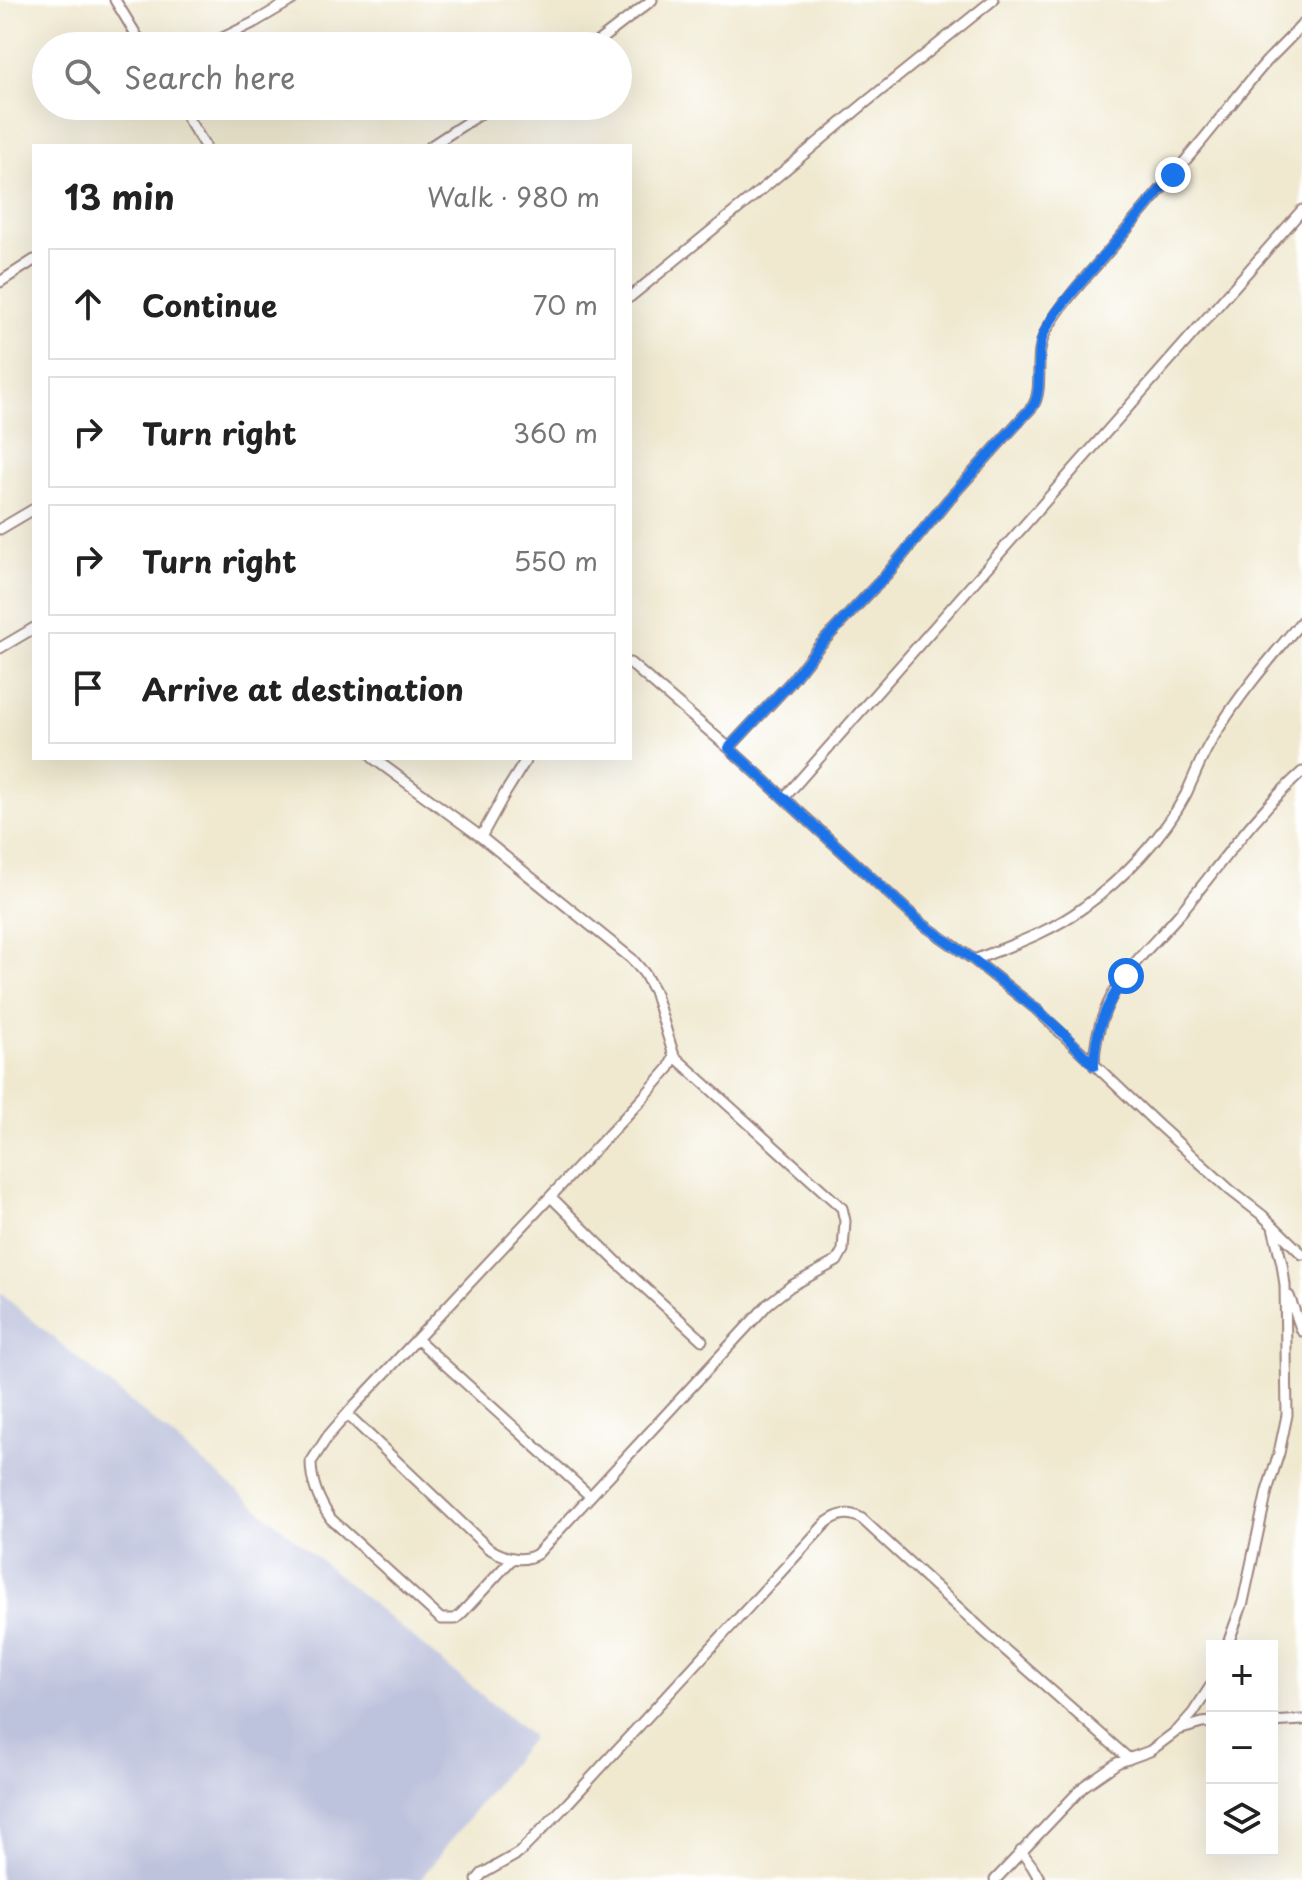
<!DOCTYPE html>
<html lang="en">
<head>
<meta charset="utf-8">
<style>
  :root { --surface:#fff; --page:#f2f2f2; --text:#222; --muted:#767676; --line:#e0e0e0 }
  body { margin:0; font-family:"Playpen Sans",sans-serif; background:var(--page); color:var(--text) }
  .controls { position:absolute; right:24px; bottom:24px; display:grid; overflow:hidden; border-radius:0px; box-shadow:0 8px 32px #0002 }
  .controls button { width:72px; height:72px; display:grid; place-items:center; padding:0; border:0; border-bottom:2px solid var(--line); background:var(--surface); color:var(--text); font:40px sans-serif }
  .stop { position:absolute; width:24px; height:24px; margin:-18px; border:6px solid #1a73e8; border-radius:50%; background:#fff }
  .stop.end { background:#1a73e8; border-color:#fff; box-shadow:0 2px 8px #0008 }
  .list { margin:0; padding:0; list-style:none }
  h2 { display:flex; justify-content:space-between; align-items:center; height:104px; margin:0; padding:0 32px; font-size:34px }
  h2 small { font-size:26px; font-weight:400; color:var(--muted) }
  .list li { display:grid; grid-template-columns:52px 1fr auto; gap:24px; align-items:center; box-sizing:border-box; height:112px; margin:0 16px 16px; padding:0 16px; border:2px solid var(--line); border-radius:0px }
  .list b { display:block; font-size:30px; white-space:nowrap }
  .list em { font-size:26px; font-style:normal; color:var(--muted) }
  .icon { flex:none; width:44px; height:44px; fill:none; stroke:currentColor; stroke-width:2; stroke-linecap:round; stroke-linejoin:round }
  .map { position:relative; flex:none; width:1302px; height:1880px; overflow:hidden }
  .search { position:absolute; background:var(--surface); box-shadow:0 8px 32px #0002; left:32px; top:32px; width:600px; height:88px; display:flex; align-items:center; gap:20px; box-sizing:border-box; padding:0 28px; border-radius:44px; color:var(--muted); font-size:30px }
  .panel { position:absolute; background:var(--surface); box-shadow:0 8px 32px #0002; left:32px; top:144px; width:600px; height:616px; border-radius:0px }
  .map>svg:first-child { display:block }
</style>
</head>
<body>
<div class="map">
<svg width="1302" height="1880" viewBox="0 0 1302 1880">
  <rect width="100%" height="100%" fill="#fff"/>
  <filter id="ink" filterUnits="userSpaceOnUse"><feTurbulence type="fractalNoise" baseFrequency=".0125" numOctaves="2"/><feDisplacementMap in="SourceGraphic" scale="16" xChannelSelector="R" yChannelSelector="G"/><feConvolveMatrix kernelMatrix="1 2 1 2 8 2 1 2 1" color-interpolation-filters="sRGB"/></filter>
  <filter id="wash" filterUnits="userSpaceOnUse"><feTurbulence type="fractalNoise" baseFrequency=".006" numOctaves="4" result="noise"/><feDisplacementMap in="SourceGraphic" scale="32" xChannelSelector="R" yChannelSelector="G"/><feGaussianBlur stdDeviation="1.8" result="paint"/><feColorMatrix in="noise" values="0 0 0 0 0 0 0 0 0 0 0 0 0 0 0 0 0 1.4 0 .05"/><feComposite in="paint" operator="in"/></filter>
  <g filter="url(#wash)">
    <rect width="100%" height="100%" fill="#f0e9d0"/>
    <path fill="#bec3dd" d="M0 1293 532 1737 420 1880H0Z"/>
  </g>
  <g filter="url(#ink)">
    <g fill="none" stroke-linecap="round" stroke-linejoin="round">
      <g stroke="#9d847e" stroke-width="13">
        <path id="minor" d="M115 0 143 46
          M206 46 253 23 292 0
          M592 46 652 0
          M180 106 205 146
          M431 146 492 106
          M0 282 34 260
          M630 297 755 195 865 103 993 0
          M0 529 34 509
          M0 648 34 628
          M630 663 729 748 921 923 974 960 1036 1009 1155 1122 1230 1190 1262 1215 1302 1254
          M729 748 789 684 820 645 887 574 949 499 1033 406C1045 386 1032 355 1047 329 1066 296 1095 268 1119 239 1149 202 1180 168 1210 131 1229 108 1247 83 1268 60 1279 49 1291 37 1302 25
          M784 798 1302 210
          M481 837 504 795 527 758
          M974 960C1012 945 1051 932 1084 907 1123 879 1164 836 1186 794 1195 775 1202 755 1213 738 1238 696 1270 659 1302 621
          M1094 1066C1094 1040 1100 1019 1112 996 1129 964 1159 939 1182 911 1221 863 1256 813 1302 772
          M551 1197 620 1265 702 1340
          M1289 1296 1302 1331
          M417 1339 590 1496
          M347 1414 488 1548C503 1557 521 1564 537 1554L768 1304 791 1286 837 1261 843 1250 845 1221 842 1208 674 1056 654 991 644 973 632 959 481 837 373 758
          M512 1559 461 1614 455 1619H441L331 1519C320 1503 311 1483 311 1462L328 1436 354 1406 642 1099 669 1068 674 1056
          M1227 1646 1243 1602 1267 1491 1279 1453 1287 1415 1285 1285 1282 1264 1273 1227
          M1272 1722 1302 1720
          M1178 1730 1202 1723 1212 1722
          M1021 1851 1032 1866 1040 1880
          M477 1880 482 1874 519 1853 568 1803 826 1523C838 1514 848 1511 862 1519L986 1633 1129 1759
          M995 1880 1084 1786 1117 1763 1150 1751 1178 1730 1193 1713 1212 1684"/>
      </g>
      <use href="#minor" stroke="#fff" stroke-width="9"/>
    </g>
  </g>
  <g fill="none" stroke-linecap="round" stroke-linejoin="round" filter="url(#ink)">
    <path stroke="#1a73e8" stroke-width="10" d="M1126 976C1105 1006 1095 1029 1094 1066L1063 1033 1036 1009 974 960 921 923 729 748 789 684 820 645 887 574 949 499 1033 406C1044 388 1034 356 1044 333 1055 309 1087 276 1105 255 1128 229 1150 201 1173 175"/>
  </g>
</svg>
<div class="controls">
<button>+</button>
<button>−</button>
<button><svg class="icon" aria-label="layers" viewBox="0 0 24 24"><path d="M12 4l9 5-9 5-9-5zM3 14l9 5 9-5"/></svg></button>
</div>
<div class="stop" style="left:1126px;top:976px"></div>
<div class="stop end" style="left:1173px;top:175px"></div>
<div class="search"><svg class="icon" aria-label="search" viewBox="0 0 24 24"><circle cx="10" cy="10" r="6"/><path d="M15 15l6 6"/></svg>Search here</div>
<section class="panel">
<h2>13 min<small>Walk · 980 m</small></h2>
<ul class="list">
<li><svg class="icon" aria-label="ahead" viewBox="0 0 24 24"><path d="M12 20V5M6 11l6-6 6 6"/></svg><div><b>Continue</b></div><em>70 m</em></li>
<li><svg class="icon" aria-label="right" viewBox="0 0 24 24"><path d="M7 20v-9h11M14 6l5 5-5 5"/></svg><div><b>Turn right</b></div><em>360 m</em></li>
<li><svg class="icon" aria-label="right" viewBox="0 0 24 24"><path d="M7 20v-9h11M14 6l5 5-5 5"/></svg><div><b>Turn right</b></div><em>550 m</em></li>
<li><svg class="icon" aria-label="arrive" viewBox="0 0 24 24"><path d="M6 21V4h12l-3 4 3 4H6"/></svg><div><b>Arrive at destination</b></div></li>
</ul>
</section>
</div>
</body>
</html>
